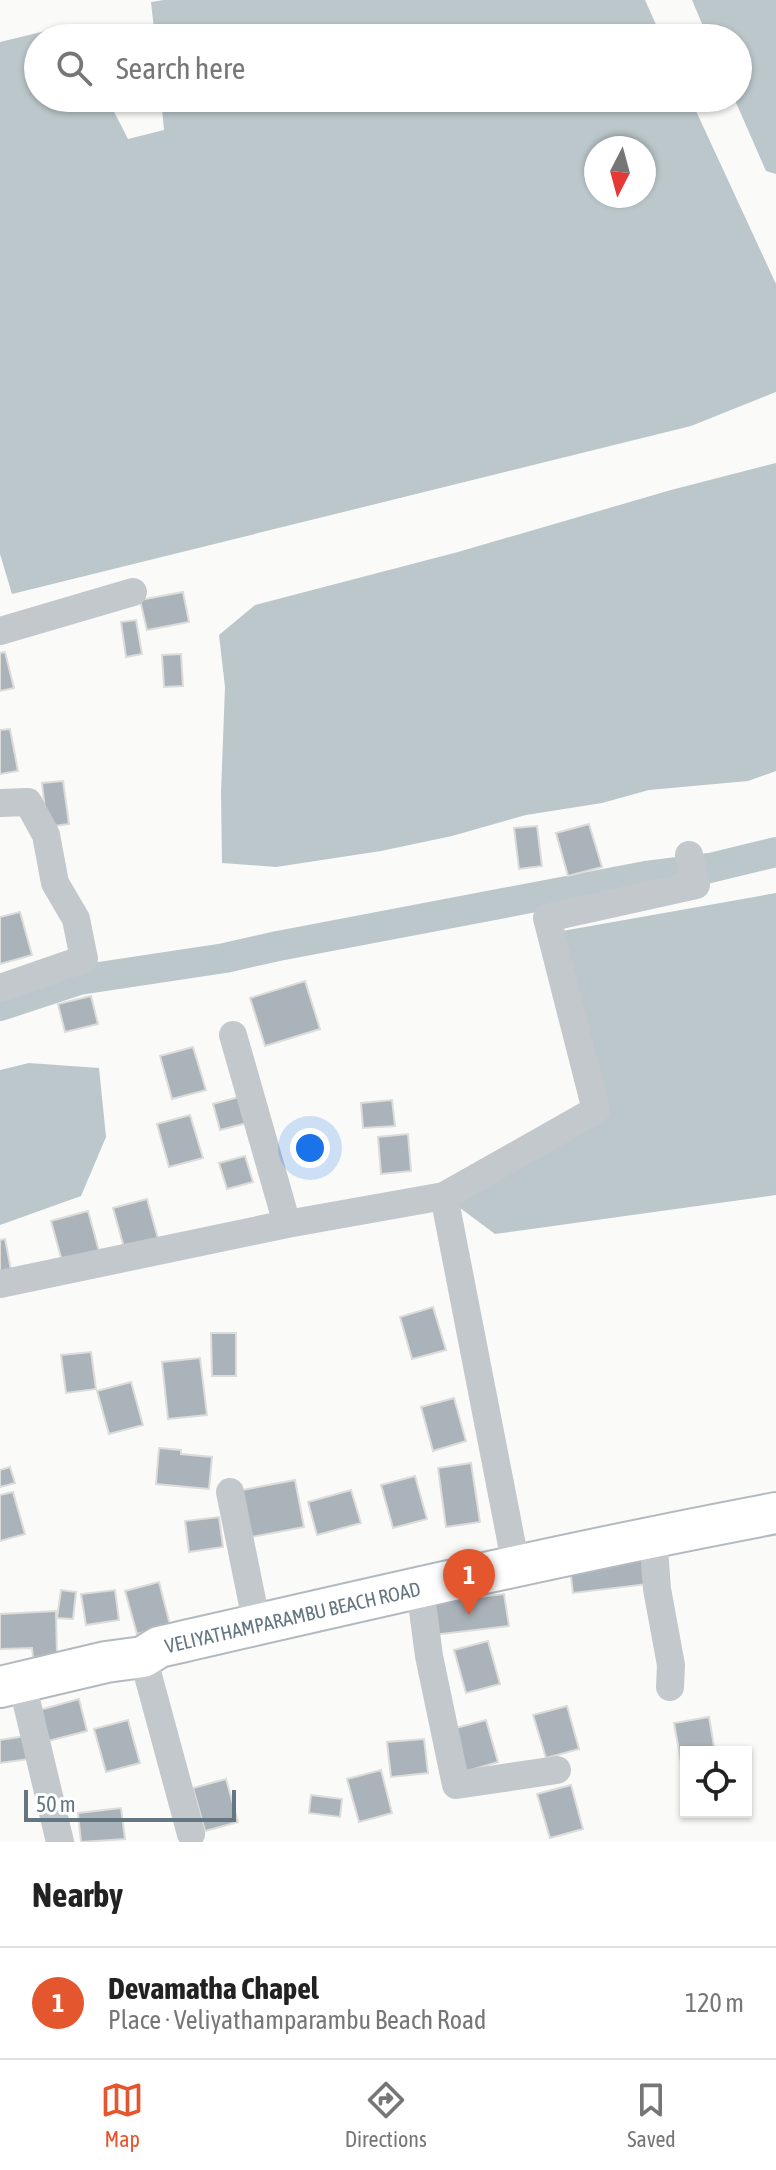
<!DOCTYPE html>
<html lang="en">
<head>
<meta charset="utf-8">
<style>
  :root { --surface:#fff; --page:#f2f2f2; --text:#222; --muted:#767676; --line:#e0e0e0; --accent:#e4572e }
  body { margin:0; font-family:"Asap Condensed",sans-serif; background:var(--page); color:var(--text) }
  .controls { position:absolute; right:24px; bottom:24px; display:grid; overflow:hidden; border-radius:0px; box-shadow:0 2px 6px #0004 }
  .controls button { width:72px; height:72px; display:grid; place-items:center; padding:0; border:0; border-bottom:2px solid var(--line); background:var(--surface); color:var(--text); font:40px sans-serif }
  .compass { position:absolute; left:584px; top:136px; width:72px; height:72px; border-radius:50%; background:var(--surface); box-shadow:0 2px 6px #0004; rotate:186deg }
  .scale { position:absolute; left:24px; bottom:20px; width:212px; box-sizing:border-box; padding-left:8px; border:4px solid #657683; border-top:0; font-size:22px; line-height:28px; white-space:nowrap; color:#657683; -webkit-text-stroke:6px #fff; paint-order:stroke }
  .you { position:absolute; left:310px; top:1148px; width:28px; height:28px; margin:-20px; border:6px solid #fff; border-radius:50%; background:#1a73e8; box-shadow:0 0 0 12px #1a73e833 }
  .badge { display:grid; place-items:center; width:52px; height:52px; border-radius:50%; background:var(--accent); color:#fff; font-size:26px; font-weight:700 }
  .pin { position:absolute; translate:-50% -66px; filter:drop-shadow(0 2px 4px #0008) }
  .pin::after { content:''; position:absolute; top:42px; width:28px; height:24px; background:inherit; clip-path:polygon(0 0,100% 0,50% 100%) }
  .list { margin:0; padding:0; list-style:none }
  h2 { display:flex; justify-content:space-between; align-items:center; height:104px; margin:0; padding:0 32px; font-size:34px }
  h2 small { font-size:26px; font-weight:400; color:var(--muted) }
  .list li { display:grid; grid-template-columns:52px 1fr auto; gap:24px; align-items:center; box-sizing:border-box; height:112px; padding:0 32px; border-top:2px solid var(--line) }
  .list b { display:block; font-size:30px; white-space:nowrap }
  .list p { margin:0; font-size:26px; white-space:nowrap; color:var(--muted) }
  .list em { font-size:26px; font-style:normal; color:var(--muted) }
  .icon { flex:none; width:44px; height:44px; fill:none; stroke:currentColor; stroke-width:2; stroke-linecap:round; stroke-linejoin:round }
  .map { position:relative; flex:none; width:776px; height:1842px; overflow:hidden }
  .search { position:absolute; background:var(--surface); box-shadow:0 2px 6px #0004; left:24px; right:24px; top:24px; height:88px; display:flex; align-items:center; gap:20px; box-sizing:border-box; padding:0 28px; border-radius:44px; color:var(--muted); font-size:30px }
  .sheet { height:216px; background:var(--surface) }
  nav { display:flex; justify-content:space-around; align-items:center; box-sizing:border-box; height:112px; border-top:2px solid var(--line); background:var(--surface); font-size:22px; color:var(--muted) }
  nav a { display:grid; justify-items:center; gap:4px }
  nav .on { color:var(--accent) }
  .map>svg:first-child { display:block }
</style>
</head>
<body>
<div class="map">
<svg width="776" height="1842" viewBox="0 0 776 1842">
  <rect width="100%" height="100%" fill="#fafaf8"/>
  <path fill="#bbc7cb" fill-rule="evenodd" d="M164 0H645L662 38H155L151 2Z
    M692 0H776V174L766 171 734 98H738V38H708Z
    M70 25 76 38H38V98H107L128 139 164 130 161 98H690L776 284V392L691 426 12 594 0 554V42ZM596 148H644V196H596Z
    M776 463V771L748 781 649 790 602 803 526 815 452 836 381 851 276 867 222 863 221 792 225 687 219 635 255 605 458 552 671 490Z
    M776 893V1195L495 1234 444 1196 596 1110 551 933Z
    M29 1063 99 1068 106 1137 81 1196 0 1225V1070Z"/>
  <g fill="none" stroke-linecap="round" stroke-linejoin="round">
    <path stroke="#bbc7cb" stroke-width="30" d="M0 1006 79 980 225 958 278 946 646 876 710 868 776 852"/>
  </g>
  <path fill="#aab3b9" stroke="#dcdcda" stroke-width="2" d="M183 592 189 622 147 630 140 600Z
    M136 620 142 654 126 657 121 622Z
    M5 652 14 688 0 691V653Z
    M181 654 183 686 164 687 162 655Z
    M10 729 18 771 0 774V730Z
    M63 781 69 824 47 827 42 783Z
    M589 824 602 867 568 876 556 833Z
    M537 826 542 866 519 869 514 828Z
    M20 912 32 955 0 964V917Z
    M305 981 320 1029 265 1046 250 998Z
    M91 996 98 1024 65 1032 58 1004Z
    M193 1047 206 1090 172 1099 160 1056Z
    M239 1097 247 1123 220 1130 213 1104Z
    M392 1100 395 1126 363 1128 361 1103Z
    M190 1115 203 1158 169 1167 157 1124Z
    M408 1134 411 1171 381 1174 378 1137Z
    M245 1156 253 1182 227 1189 219 1163Z
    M147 1199 159 1242 125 1251 113 1208Z
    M88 1211 99 1251 62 1261 51 1221Z
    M5 1239 11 1270 0 1272V1240Z
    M433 1307 446 1350 412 1359 400 1317Z
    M211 1333H236V1376H212Z
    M91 1352 96 1389 66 1393 61 1355Z
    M200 1358 207 1415 168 1419 162 1362Z
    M131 1382 143 1425 109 1434 97 1391Z
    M454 1398 466 1441 433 1451 421 1407Z
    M159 1448 181 1450V1454L212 1457 209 1489 156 1484Z
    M471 1463 480 1522 446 1527 438 1468Z
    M10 1467 15 1483 0 1487V1470Z
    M415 1476 427 1519 393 1528 381 1485Z
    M295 1480 304 1527 246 1538 237 1491Z
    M351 1490 361 1523 317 1535 308 1502Z
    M13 1492 25 1534 0 1541V1495Z
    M219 1517 223 1547 189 1552 185 1521Z
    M644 1552 648 1584 573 1593 569 1560Z
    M159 1582 170 1625 137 1634 125 1591Z
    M61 1590 76 1592 73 1619 57 1618Z
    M115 1590 119 1620 86 1625 81 1594Z
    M504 1594 509 1626 433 1635 430 1603Z
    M56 1611 57 1656 33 1657 32 1648 0 1649V1614Z
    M488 1641 500 1684 466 1693 454 1650Z
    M79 1699 87 1731 44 1742 36 1711Z
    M567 1706 579 1749 546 1758 533 1715Z
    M709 1717 715 1752H686V1761L681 1762 674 1723Z
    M128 1720 140 1763 106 1772 94 1729Z
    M486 1720 498 1762 464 1772 452 1729Z
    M26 1736 29 1759 0 1763V1740Z
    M424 1739 428 1773 391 1777 387 1742Z
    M381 1770 392 1813 359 1822 347 1779Z
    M226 1779 238 1822 205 1831 193 1788Z
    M571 1785 583 1829 550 1838 537 1794Z
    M311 1795 342 1799 340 1817 309 1813Z
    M121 1808 125 1839 81 1842 78 1813Z"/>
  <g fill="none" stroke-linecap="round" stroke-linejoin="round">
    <g stroke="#b3babf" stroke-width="44">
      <g id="secondary">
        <path id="s1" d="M0 1687 106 1662 143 1657 159 1647C364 1600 569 1552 776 1513"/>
      </g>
    </g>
    <path stroke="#c3c8cc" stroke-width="28" d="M0 631 133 592
      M0 803 28 802 46 835 55 883 76 919 84 959 0 988
      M233 1035 287 1224
      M444 1196 516 1566
      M0 1284 287 1224 444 1196 596 1110 547 918 696 885 689 855
      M230 1492 257 1625
      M653 1536 657 1589 671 1665 670 1687
      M420 1588 429 1656 456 1785 557 1770
      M143 1657 191 1834
      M22 1683 60 1842"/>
    <use href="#secondary" stroke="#fff" stroke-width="40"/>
  </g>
  <g text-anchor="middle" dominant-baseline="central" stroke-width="8" stroke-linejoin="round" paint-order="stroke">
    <g font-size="20" fill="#657683" stroke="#fff">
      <text stroke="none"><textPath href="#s1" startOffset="302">VELIYATHAMPARAMBU BEACH ROAD</textPath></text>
    </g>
  </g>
</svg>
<div class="controls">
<button><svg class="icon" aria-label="locate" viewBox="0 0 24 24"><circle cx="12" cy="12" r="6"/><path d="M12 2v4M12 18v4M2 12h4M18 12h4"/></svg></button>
</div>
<svg class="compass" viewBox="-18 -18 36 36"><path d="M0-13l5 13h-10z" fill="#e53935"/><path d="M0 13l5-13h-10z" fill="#767676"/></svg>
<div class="scale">50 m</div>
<div class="you"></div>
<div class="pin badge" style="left:469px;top:1615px">1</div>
<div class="search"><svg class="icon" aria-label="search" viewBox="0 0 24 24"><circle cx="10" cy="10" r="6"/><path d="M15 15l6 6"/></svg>Search here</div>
</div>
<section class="sheet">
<h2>Nearby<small></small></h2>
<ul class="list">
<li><span class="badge">1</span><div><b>Devamatha Chapel</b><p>Place · Veliyathamparambu Beach Road</p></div><em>120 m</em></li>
</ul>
</section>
<nav>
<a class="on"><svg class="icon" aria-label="map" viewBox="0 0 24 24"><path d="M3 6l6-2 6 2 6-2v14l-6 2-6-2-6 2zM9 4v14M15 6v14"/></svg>Map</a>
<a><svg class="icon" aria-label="directions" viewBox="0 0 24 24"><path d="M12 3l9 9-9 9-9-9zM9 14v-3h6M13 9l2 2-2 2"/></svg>Directions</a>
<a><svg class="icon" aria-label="saved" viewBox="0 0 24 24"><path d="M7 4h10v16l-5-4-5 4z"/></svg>Saved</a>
</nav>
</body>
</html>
